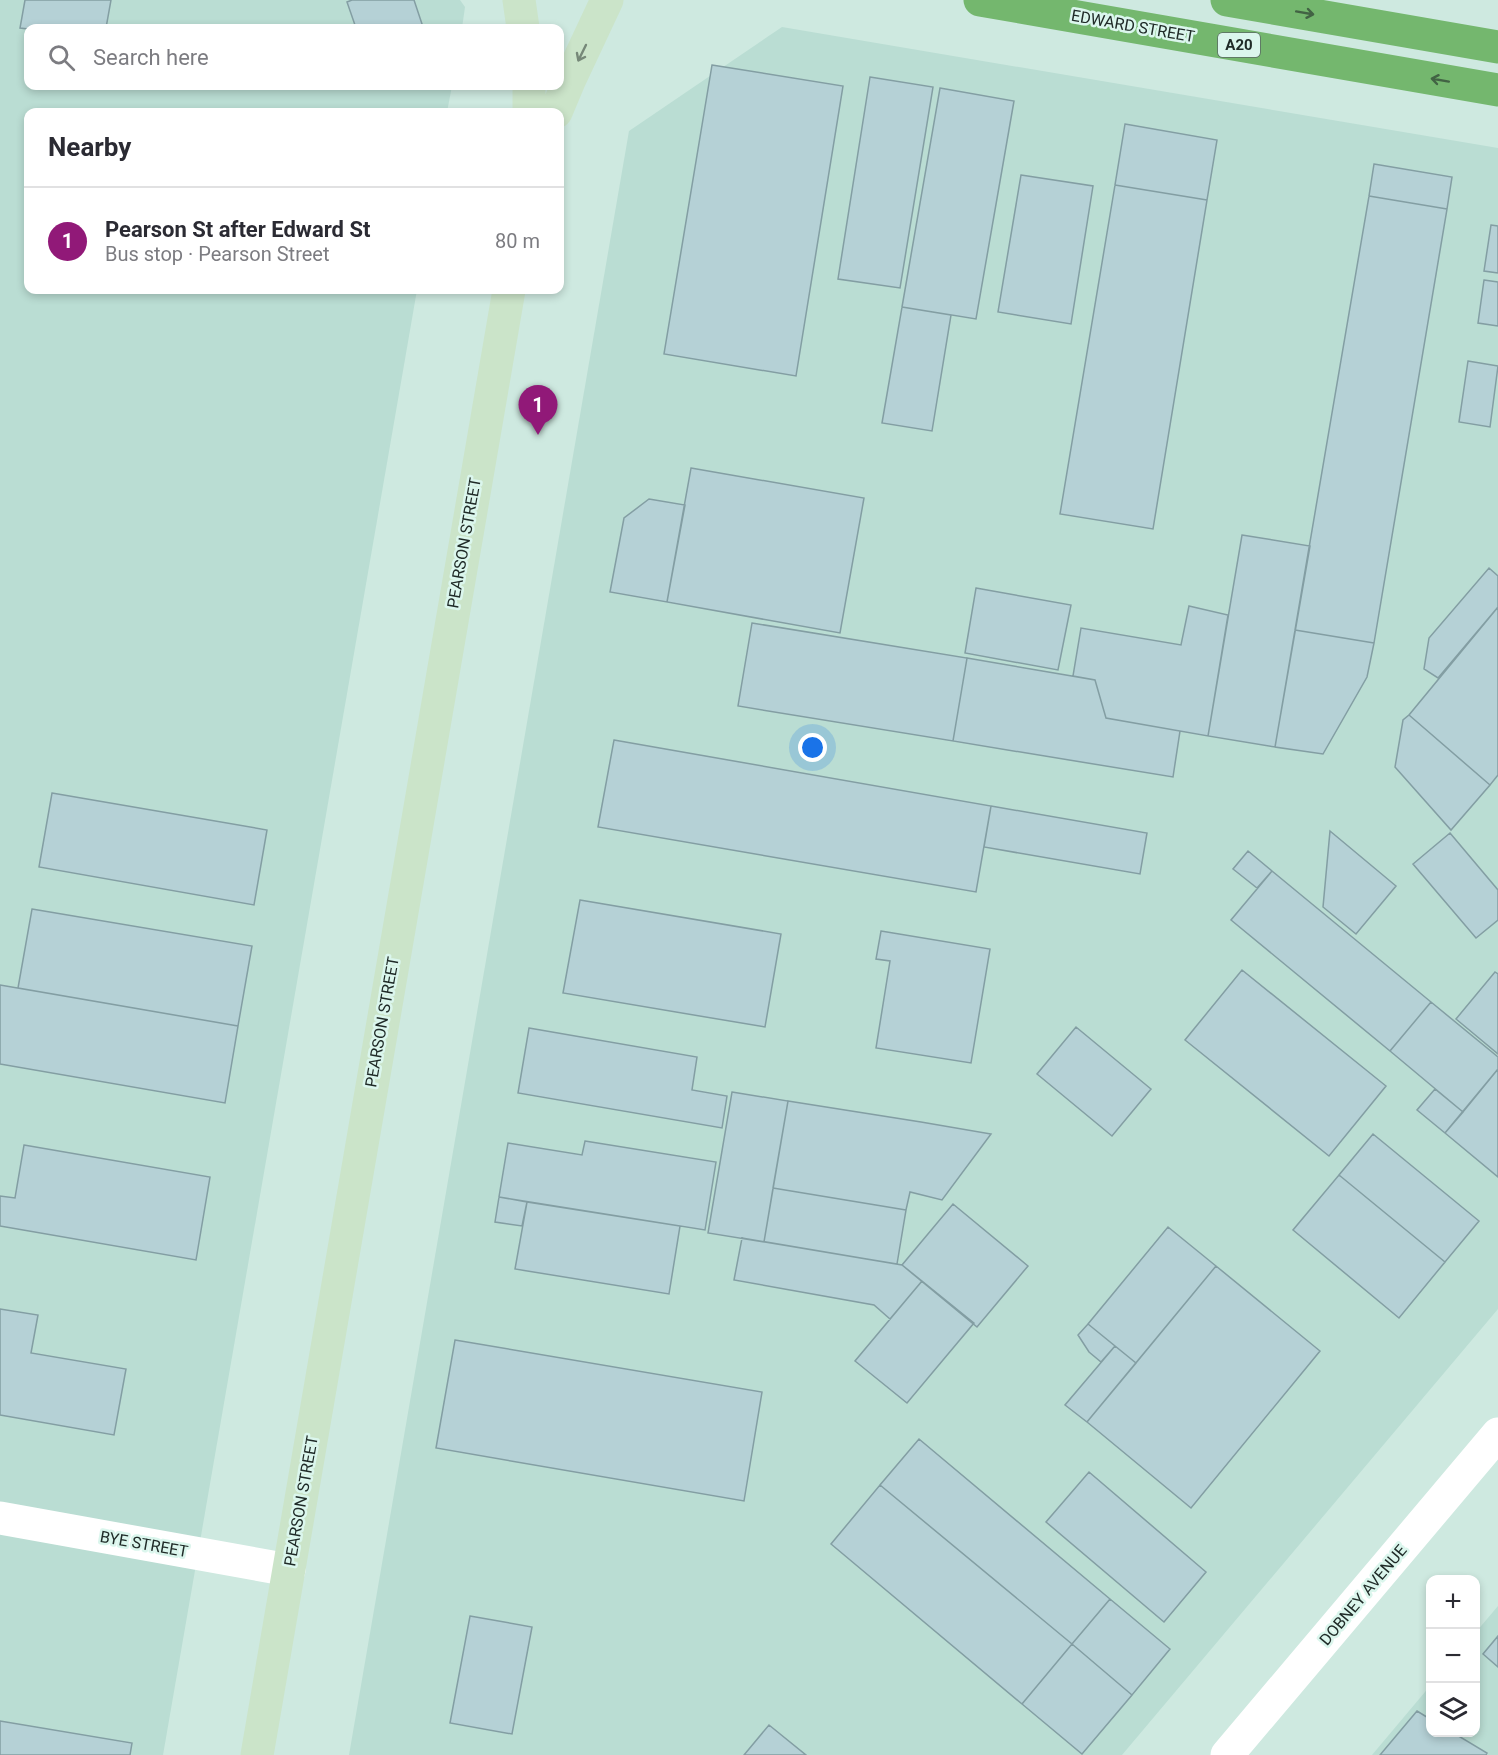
<!DOCTYPE html>
<html lang="en">
<head>
<meta charset="utf-8">
<style>
  :root { --surface:#fff; --page:#f7f7f7; --text:#2b2b33; --muted:#7c7c81; --line:#e1e1e2; --accent:#911978 }
  body { margin:0; font-family:Roboto,sans-serif; background:var(--page); color:var(--text) }
  .controls { position:absolute; right:18px; bottom:18px; display:grid; overflow:hidden; border-radius:12px; box-shadow:0 3px 9px #0003 }
  .controls button { width:54px; height:54px; display:grid; place-items:center; padding:0; border:0; border-bottom:2px solid var(--line); background:var(--surface); color:var(--text); font:30px sans-serif }
  .you { position:absolute; left:813px; top:748px; width:21px; height:21px; margin:-15px; border:4px solid #fff; border-radius:50%; background:#1a73e8; box-shadow:0 0 0 9px #1a73e833 }
  .badge { display:grid; place-items:center; width:39px; height:39px; border-radius:50%; background:var(--accent); color:#fff; font-size:20px; font-weight:700 }
  .pin { position:absolute; translate:-50% -50px; filter:drop-shadow(0 2px 3px #0008) }
  .pin::after { content:''; position:absolute; top:32px; width:21px; height:18px; background:inherit; clip-path:polygon(0 0,100% 0,50% 100%) }
  .list { margin:0; padding:0; list-style:none }
  h2 { display:flex; justify-content:space-between; align-items:center; height:78px; margin:0; padding:0 24px; font-size:26px }
  h2 small { font-size:20px; font-weight:400; color:var(--muted) }
  .list li { display:grid; grid-template-columns:39px 1fr auto; gap:18px; align-items:center; box-sizing:border-box; height:108px; padding:0 24px; border-top:2px solid var(--line) }
  .list b { display:block; font-size:22px; white-space:nowrap }
  .list p { margin:0; font-size:20px; white-space:nowrap; color:var(--muted) }
  .list em { font-size:20px; font-style:normal; color:var(--muted) }
  .icon { flex:none; width:33px; height:33px; fill:none; stroke:currentColor; stroke-width:2; stroke-linecap:round; stroke-linejoin:round }
  .map { position:relative; flex:none; width:1498px; height:1755px; overflow:hidden }
  .search { position:absolute; background:var(--surface); box-shadow:0 3px 9px #0003; left:24px; top:24px; width:540px; height:66px; display:flex; align-items:center; gap:15px; box-sizing:border-box; padding:0 21px; border-radius:12px; color:var(--muted); font-size:22px }
  .panel { position:absolute; background:var(--surface); box-shadow:0 3px 9px #0003; left:24px; top:108px; width:540px; height:186px; border-radius:12px }
  .map>svg:first-child { display:block }
</style>
</head>
<body>
<div class="map">
<svg width="1498" height="1755" viewBox="0 0 1498 1755">
  <rect width="100%" height="100%" fill="#cee9e0"/>
  <path fill="#baddd3" d="M0 0H460L465 7 462 28H28V86H452L447 112H28V290H417L163 1755H0Z
    M782 27 1498 148V1309L1122 1755H349L629 131Z
    M1498 1606V1755H1372L1430 1686V1732H1476V1632Z"/>
  <path fill="#b5d1d6" stroke="#839ea3" stroke-width="1.5" d="M25 0H111L106 28 28 29 20 28Z
    M352 0H414L423 27 418 28H356L347 2Z
    M712 65 843 86 796 376 664 354Z
    M870 77 933 87 900 288 838 279Z
    M940 88 1014 101 976 319 902 307Z
    M1125 124 1217 140 1207 200 1115 185Z
    M1374 164 1452 177 1447 209 1369 196Z
    M1021 175 1093 186 1071 324 998 312Z
    M1115 185 1207 200 1153 529 1060 514Z
    M1369 196 1447 209 1374 643 1295 630Z
    M1491 225 1498 226V273L1484 271Z
    M1484 280 1498 282V326L1478 323Z
    M902 307 951 315 932 431 882 423Z
    M1468 361 1498 366 1490 427 1459 422Z
    M691 468 864 498 840 633 667 602Z
    M649 499 685 505 667 602 610 592 624 518Z
    M1242 535 1310 546 1275 747 1208 736Z
    M1489 568 1498 576V607L1438 678 1424 669 1429 638Z
    M976 588 1071 605 1058 670 965 653Z
    M1189 606 1228 615 1208 736 1106 718 1095 680 1073 676 1081 628 1181 645Z
    M1498 607V775L1490 785 1409 715Z
    M752 623 967 658 953 741 738 706Z
    M1295 630 1374 643 1367 677 1323 754 1275 747Z
    M967 658 1095 680 1106 718 1180 731 1173 777 953 741Z
    M1409 715 1490 785 1451 830 1395 767 1403 720Z
    M614 740 991 806 976 892 598 827Z
    M52 793 267 830 254 905 39 867Z
    M991 806 1147 833 1140 874 984 847Z
    M1330 831 1396 886 1356 934 1323 907Z
    M1450 833 1498 890V920L1476 938 1413 864Z
    M1248 851 1272 871 1257 888 1233 869Z
    M1272 871 1431 1002 1390 1051 1231 920Z
    M580 900 781 934 765 1027 563 993Z
    M32 909 252 946 238 1026 18 988Z
    M881 931 990 949 971 1063 876 1048 890 961 876 959Z
    M1242 970 1386 1086 1329 1156 1185 1040Z
    M1495 972 1498 974V1054L1456 1019Z
    M0 985 238 1026 225 1103 0 1064Z
    M1431 1002 1498 1057V1069L1463 1112 1390 1051Z
    M1076 1027 1151 1089 1112 1136 1037 1074Z
    M529 1028 697 1057 692 1090 727 1096 722 1128 518 1093Z
    M1498 1069V1177L1445 1133Z
    M1435 1089 1463 1112 1445 1133 1417 1110Z
    M732 1092 788 1101 764 1242 708 1233Z
    M788 1101 921 1122 991 1134 942 1200 910 1192 906 1210 773 1188Z
    M1373 1134 1479 1221 1445 1262 1339 1175Z
    M585 1141 716 1162 705 1230 499 1197 508 1143 582 1155Z
    M24 1145 210 1177 196 1260 0 1226V1196L15 1198Z
    M1339 1175 1445 1262 1399 1318 1293 1230Z
    M773 1188 906 1210 897 1264 764 1242Z
    M499 1197 527 1202 522 1226 495 1222Z
    M527 1202 680 1226 669 1294 515 1269Z
    M953 1204 1028 1266 977 1327 902 1265Z
    M1168 1227 1216 1266 1136 1363 1088 1324Z
    M742 1238 902 1265 922 1281 890 1319 874 1305 734 1280Z
    M1216 1266 1320 1351 1191 1508 1087 1422Z
    M922 1281 974 1323 907 1403 855 1361Z
    M0 1309 38 1315 31 1353 126 1369 114 1435 0 1415Z
    M1088 1324 1115 1346 1101 1362 1089 1352 1078 1335Z
    M455 1340 762 1392 744 1501 436 1448Z
    M1115 1346 1136 1363 1087 1422 1065 1405Z
    M919 1439 1110 1599 1072 1644 880 1485Z
    M1089 1472 1206 1572 1164 1622 1046 1522Z
    M880 1485 1072 1644 1022 1704 831 1544Z
    M1110 1599 1170 1649 1132 1695 1072 1644Z
    M470 1616 532 1627 512 1734 450 1723Z
    M1498 1636V1667L1483 1654Z
    M1072 1644 1132 1695 1082 1754 1022 1704Z
    M1417 1711 1430 1719V1732H1452L1487 1753 1486 1755H1380Z
    M0 1721 132 1743 130 1755H0Z
    M769 1725 806 1755H744Z"/>
  <g fill="none" stroke-linecap="round" stroke-linejoin="round">
    <path stroke="#fff" stroke-width="33" d="M0 1518 289 1570"/>
    <path stroke="#fff" stroke-width="33" d="M1227 1755 1498 1434"/>
    <path stroke="#cbe4c9" stroke-width="33" d="M519 0 523 28
      M529 112V86
      M556 112 569 81 607 0
      M257 1755 509 290"/>
    <path stroke="#74b76e" stroke-width="33" d="M980 0 1498 90
      M1227 0 1498 47"/>
  </g>
  <defs><path id="oneway-shaft" d="M-6 0H5M1.5-3L5.5 0L1.5 3" fill="none" stroke-width="1.6" stroke-linecap="round" stroke-linejoin="round" transform="scale(1.5)"/></defs>
  <g stroke="#426344">
    <use href="#oneway-shaft" transform="translate(1305 13) rotate(10)"/>
    <use href="#oneway-shaft" transform="translate(1440 80) rotate(-170)"/>
  </g>
  <use stroke="#768878" href="#oneway-shaft" transform="translate(582 53) rotate(116)"/>
  <g text-anchor="middle" dominant-baseline="central" stroke-width="5" stroke-linejoin="round" paint-order="stroke">
    <rect fill="#dbf6ed" stroke="#586863" stroke-width="1.5" x="1218" y="33" width="42" height="24" rx="4.5"/>
    <g font-size="15" font-weight="bold" fill="#202b28">
      <text x="1239" y="45">A20</text>
    </g>
    <g font-size="16" fill="#202b28" stroke="#dbf6ed">
      <text transform="translate(1133 26) rotate(10)">EDWARD STREET</text>
      <text transform="translate(464 543) rotate(-80)">PEARSON STREET</text>
      <text transform="translate(382 1022) rotate(-80)">PEARSON STREET</text>
      <text transform="translate(301 1501) rotate(-80)">PEARSON STREET</text>
      <text transform="translate(144 1544) rotate(10)">BYE STREET</text>
      <text transform="translate(1363 1595) rotate(-50)">DOBNEY AVENUE</text>
    </g>
  </g>
</svg>
<div class="controls">
<button>+</button>
<button>−</button>
<button><svg class="icon" aria-label="layers" viewBox="0 0 24 24"><path d="M12 4l9 5-9 5-9-5zM3 14l9 5 9-5"/></svg></button>
</div>
<div class="you"></div>
<div class="pin badge" style="left:538px;top:435px">1</div>
<div class="search"><svg class="icon" aria-label="search" viewBox="0 0 24 24"><circle cx="10" cy="10" r="6"/><path d="M15 15l6 6"/></svg>Search here</div>
<section class="panel">
<h2>Nearby<small></small></h2>
<ul class="list">
<li><span class="badge">1</span><div><b>Pearson St after Edward St</b><p>Bus stop · Pearson Street</p></div><em>80 m</em></li>
</ul>
</section>
</div>
</body>
</html>
